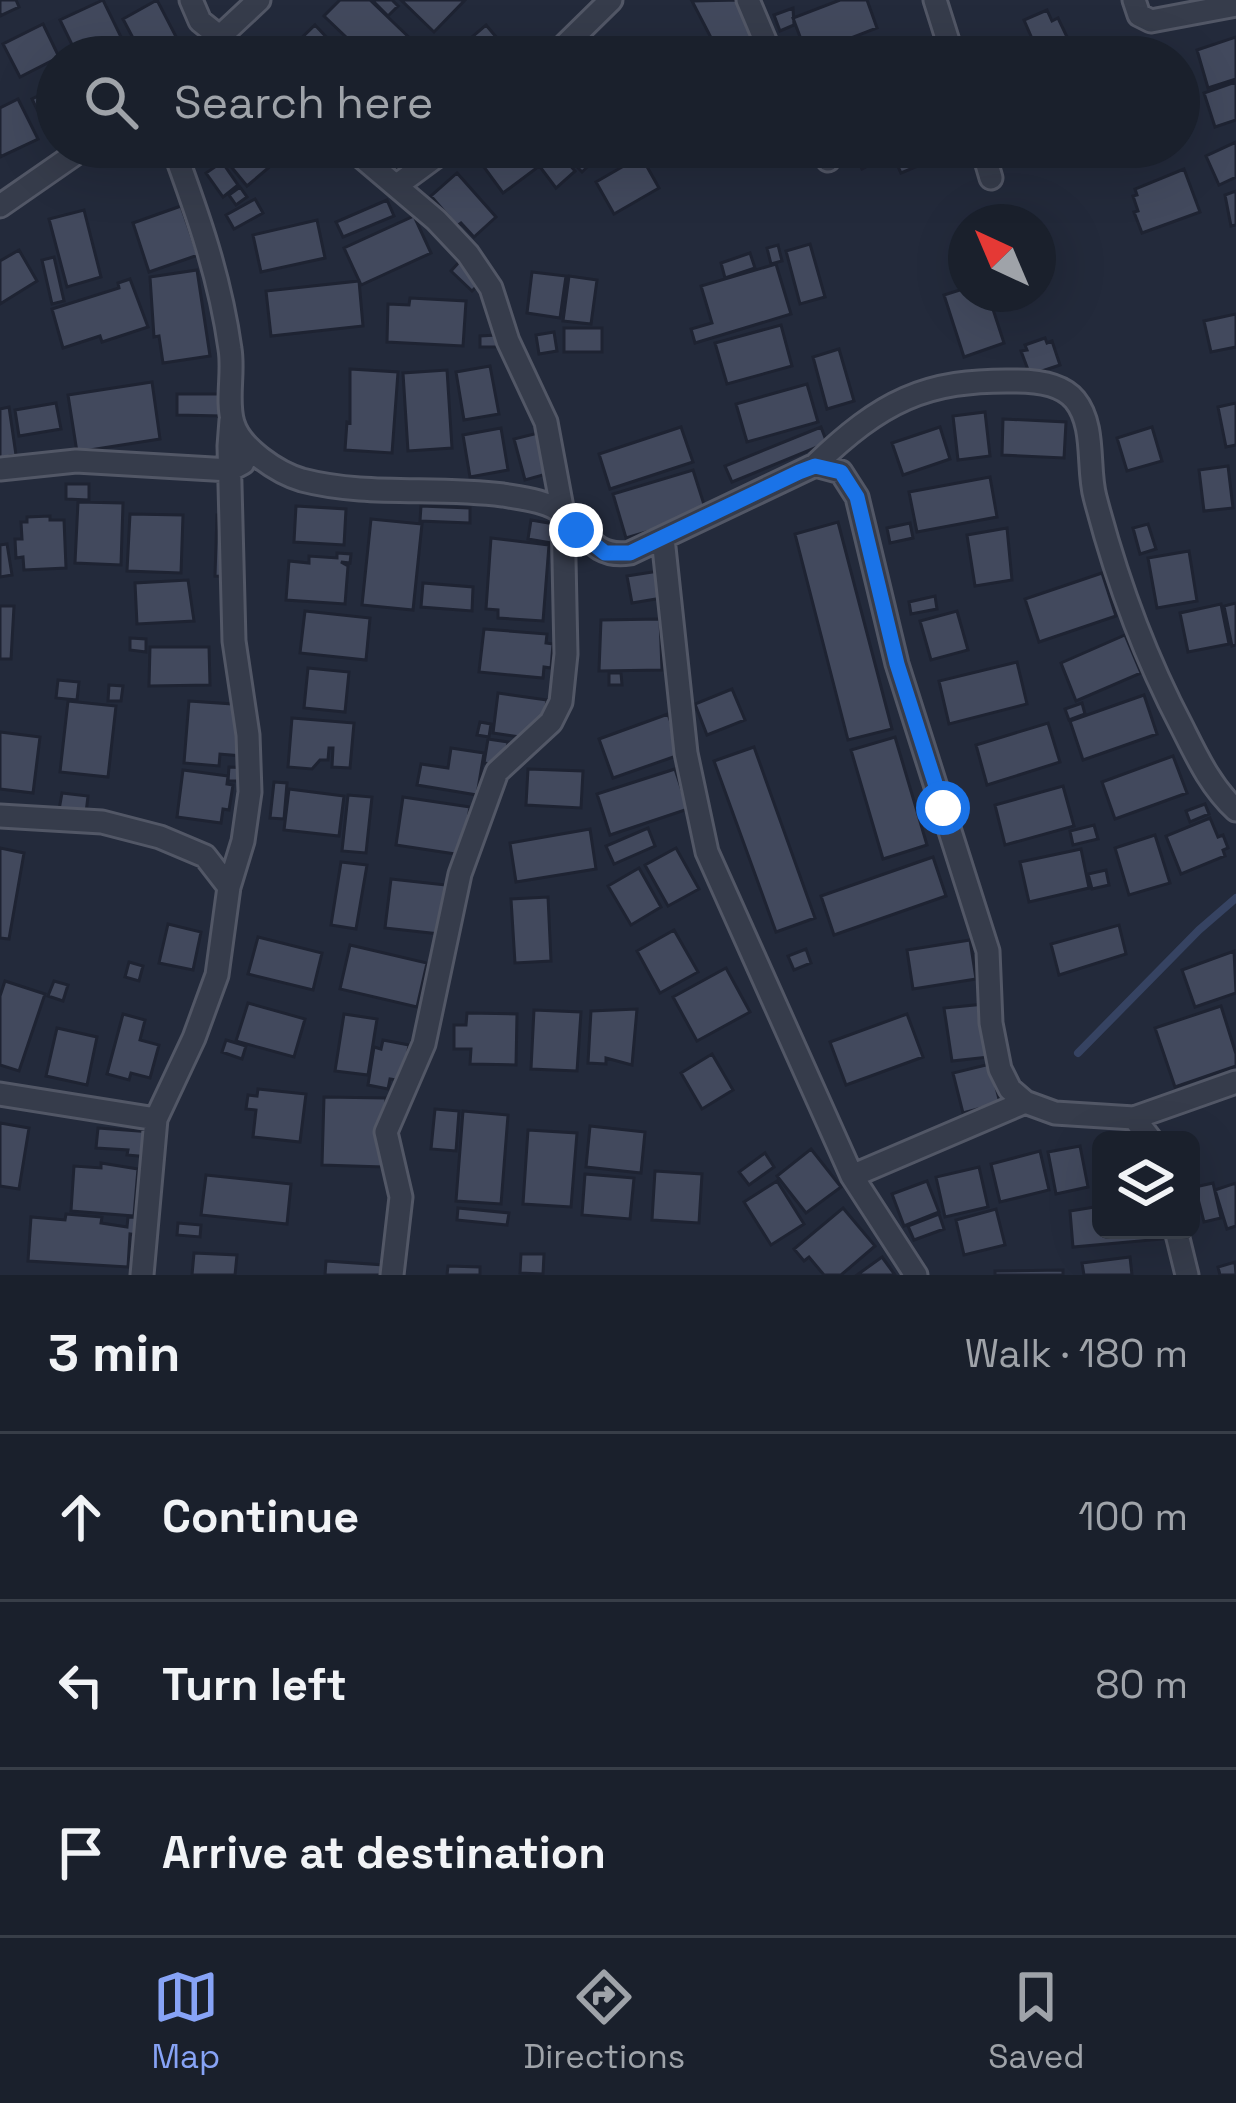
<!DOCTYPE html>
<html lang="en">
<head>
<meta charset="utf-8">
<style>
  :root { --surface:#1a202c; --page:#272d38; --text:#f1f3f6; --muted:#9fa3a9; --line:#383e48; --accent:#87a3f6 }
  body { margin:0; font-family:"Space Grotesk",sans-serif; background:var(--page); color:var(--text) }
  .controls { position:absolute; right:36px; bottom:36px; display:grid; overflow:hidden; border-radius:18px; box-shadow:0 12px 48px #0002 }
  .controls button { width:108px; height:108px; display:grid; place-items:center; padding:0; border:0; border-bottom:3px solid var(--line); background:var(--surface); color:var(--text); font:60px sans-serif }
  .compass { position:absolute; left:948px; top:204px; width:108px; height:108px; border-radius:50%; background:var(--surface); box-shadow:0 12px 48px #0002; rotate:316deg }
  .stop { position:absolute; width:36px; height:36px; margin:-27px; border:9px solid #1a73e8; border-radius:50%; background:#fff }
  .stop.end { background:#1a73e8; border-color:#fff; box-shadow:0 3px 12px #0008 }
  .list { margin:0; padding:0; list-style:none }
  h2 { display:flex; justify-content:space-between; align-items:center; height:156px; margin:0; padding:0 48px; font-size:51px }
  h2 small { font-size:39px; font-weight:400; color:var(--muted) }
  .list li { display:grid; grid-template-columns:78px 1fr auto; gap:36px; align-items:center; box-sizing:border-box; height:168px; padding:0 48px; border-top:3px solid var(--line) }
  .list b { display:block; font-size:45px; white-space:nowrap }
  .list em { font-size:39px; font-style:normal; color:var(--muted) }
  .icon { flex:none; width:66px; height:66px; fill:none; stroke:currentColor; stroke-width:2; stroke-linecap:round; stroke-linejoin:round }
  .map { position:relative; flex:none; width:1236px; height:1275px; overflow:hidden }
  .search { position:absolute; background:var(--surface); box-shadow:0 12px 48px #0002; left:36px; right:36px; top:36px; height:132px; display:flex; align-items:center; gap:30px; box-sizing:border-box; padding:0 42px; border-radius:66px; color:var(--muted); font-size:45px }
  .sheet { height:660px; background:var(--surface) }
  nav { display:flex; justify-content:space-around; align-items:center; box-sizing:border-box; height:168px; border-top:3px solid var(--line); background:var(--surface); font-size:33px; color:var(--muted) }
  nav a { display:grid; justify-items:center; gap:6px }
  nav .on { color:var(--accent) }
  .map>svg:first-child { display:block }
</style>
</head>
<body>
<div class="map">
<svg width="1236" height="1275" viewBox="0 0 1236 1275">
  <rect width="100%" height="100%" fill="#232a3b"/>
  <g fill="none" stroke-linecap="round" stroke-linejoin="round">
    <path stroke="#364362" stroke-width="8" d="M1078 1053 1199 930 1236 898"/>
  </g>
  <path fill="#42495d" stroke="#1e2332" stroke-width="3" d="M0 0H16L19 7 0 16Z
    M103 0 123 41 90 57H78L60 20Z
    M157 0 185 54 179 57H143L123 19Z
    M340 0H370L419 47 410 57H367L324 16Z
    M372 0H392L398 6 388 16Z
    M401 0H465L434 32Z
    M741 0 770 57H721L692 1Z
    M840 0H867L877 28 807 55 793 18Z
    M793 8 794 25 780 31 774 15Z
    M1047 10 1052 21 1058 18 1068 39 1062 42 1068 57H1040L1024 20Z
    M43 24 59 57 20 77 3 44Z
    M315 25 345 57H288L285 54Z
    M486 25 513 57H454L452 54Z
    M1236 37V79L1208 88 1197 50Z
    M431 39 449 57H423L418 52Z
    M940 40 946 57H902L901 52Z
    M1095 43 1099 54 1118 46 1121 55 1129 51 1131 57H1072L1071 54Z
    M1236 82V120L1215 127 1204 93Z
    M57 87V138L52 140 32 99Z
    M18 99 38 139 0 157V108Z
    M1236 142V177L1219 185 1206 156Z
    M215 147H271L280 158 247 186Z
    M376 147H423L400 170Z
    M502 147H523L538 167 503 193 481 163Z
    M525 147H554L575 171 556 188Z
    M558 147H608L582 172Z
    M851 147H925L930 161 901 173 894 158 905 153 903 148 862 169Z
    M641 156 659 188 614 214 596 182Z
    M222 162 238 185 223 197 206 173Z
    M1184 169 1200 212 1142 233 1134 212 1138 211 1133 196 1137 195 1135 189Z
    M457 173 496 217 474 237 461 223 457 226 431 196Z
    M240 187 247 197 236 205 229 195Z
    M1236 191V225L1231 226 1225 195Z
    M255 199 263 213 234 229 226 215Z
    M387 200 394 216 343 237 336 222Z
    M181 206 198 255 149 272 133 223Z
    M84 210 101 277 67 287 49 219Z
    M414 216 431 253 361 285 344 248Z
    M317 220 325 258 261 272 253 235Z
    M810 244 825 297 800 304 786 251Z
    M778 245 782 261 771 264 767 248Z
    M19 250 37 281 0 304V261Z
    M750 253 755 268 725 278 721 263Z
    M54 257 64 301 52 304 42 260Z
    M461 260 483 280 472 291 451 271Z
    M776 264 791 314 695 343 691 329 712 323 701 286Z
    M197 270 210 356 163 363 159 336 154 337 150 277Z
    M532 272 566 276 560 318 527 313Z
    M569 276 597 280 591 324 563 321Z
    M130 279 148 327 102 342 100 336 63 348 52 309 119 288 118 283Z
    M359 281 363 326 271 336 266 291Z
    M966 288V294H988L1004 343 964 357 944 295Z
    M410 298 466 301 463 346 387 342 388 304 409 305Z
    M1236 314V347L1211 352 1204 321Z
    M781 325 792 366 727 384 715 343Z
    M564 328H602V352H564Z
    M554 332 557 351 539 354 536 335Z
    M497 335 498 347H480V336Z
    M1045 338 1047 343 1052 341 1060 365 1030 375 1021 351 1027 350 1025 345Z
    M839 349 854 401 827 409 813 357Z
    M490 366 499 414 464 420 456 372Z
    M350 369 398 372 392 453 345 450 347 422 350 423Z
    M447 370 452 448 408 451 403 373Z
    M152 382 160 439 77 452 68 395Z
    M807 384 818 422 747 442 736 404Z
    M177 394H224L223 416 177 415Z
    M56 403 61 429 19 436 15 410Z
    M1236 403V445L1226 447 1218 407Z
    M9 407 16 455 0 458V409Z
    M985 412 990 456 958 460 953 416Z
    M1003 419 1066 422 1064 458 1002 455Z
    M681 427 693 462 610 489 599 454Z
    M821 427 827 443 732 482 725 466Z
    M940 427 950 459 903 475 892 443Z
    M1152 427 1162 461 1127 471 1117 438Z
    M501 428 508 470 470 477 463 435Z
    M550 430 561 470 525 480 514 439Z
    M1228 466 1233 508 1204 511 1199 470Z
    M693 470 707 514 626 538 613 494Z
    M990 477 997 517 917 532 909 492Z
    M66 484H89V500L66 499Z
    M78 502 123 503 121 565 75 563Z
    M296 506 346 509 344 545 294 542Z
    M421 506 470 508V523L420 521Z
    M130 514 183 515 181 573 127 571Z
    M217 515H235L234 577 215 576Z
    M50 516V520H64L66 568 24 570 23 557 16 558 15 539H22L21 522H27V517Z
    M371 519 422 524 413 610 362 605Z
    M531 520 560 525 557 544 528 539Z
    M838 522 892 729 848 740 795 534Z
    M910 523 913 538 890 543 887 528Z
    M1148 524 1156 549 1140 554 1133 528Z
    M1007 528 1012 580 975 586 967 535Z
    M491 538 549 545 543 621 498 618V610L486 609Z
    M7 544 12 575 0 577V545Z
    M1189 551 1197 601 1157 608 1148 558Z
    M337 553 351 554 350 563 341 562 348 566 345 604 286 600 289 561 309 563V556L337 558Z
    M665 570 662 598 632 603 627 576Z
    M1102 573 1116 616 1039 642 1025 599Z
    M188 580 194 621 137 624 135 583Z
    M423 583 473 587 472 611 421 607Z
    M935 596 937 609 911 614 909 602Z
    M1236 603V645L1232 646 1224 606Z
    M1221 604 1229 644 1188 652 1180 613Z
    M0 606H14L11 659H0Z
    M305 611 370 618 366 660 300 653Z
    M957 611 968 650 931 660 920 621Z
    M660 619 662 670 599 671 601 620Z
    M484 629 547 634 546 643 553 644 551 668 544 667 543 678 479 672Z
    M1125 635 1141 673 1076 701 1061 663Z
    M130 638 146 639V652L130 650Z
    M150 647H209L210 685 149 686Z
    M1017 662 1027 704 949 724 939 681Z
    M308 668 349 672 345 712 304 708Z
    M609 673H621L622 685H609Z
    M58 680 79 682 77 700 56 698Z
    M109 685 123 686 121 701H108Z
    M732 689 745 720 707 735 695 704Z
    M498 693 547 700 541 740 493 733Z
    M1144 695 1157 734 1083 760 1070 721Z
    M68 701 116 706 108 777 60 772Z
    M189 701 247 705 243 756 220 754 219 766 184 763Z
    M1082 703 1085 714 1069 720 1065 709Z
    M668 714 682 754 613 778 599 739Z
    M292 718 354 723 350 768 332 767 333 748H329L328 760H320L312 769 288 767Z
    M480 722 491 724 489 737 477 735Z
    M1048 723 1060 762 987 785 976 745Z
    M0 732 40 737 33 793 0 789Z
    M895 737 927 845 883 859 851 750Z
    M488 739 508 742 504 766 484 763Z
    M754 747 815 918 776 932 714 761Z
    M451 748 484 753 477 795 417 785 421 764 448 768Z
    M1173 756 1187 793 1115 819 1102 782Z
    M229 767 247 768 246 781H228Z
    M528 769 583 771 581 808 526 805Z
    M675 769 688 809 610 835 597 794Z
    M183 770 228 776 227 784 233 785 229 810 223 809 221 823 177 817Z
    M274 782 287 783 284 819 270 818Z
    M1063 786 1074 826 1005 845 995 805Z
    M289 789 344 796 339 836 284 830Z
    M62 793 88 796 86 813 59 810Z
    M348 795 372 797 366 853 342 851Z
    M403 797 470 807 462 855 396 845Z
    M1205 804 1209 814 1190 822 1186 811Z
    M1210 818 1218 837 1223 835 1228 848 1223 850 1225 856 1181 874 1166 836Z
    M1094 825 1098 839 1073 845 1070 831Z
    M648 828 655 846 614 864 606 846Z
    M590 829 596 869 516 882 510 843Z
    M1155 835 1170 883 1129 895 1115 848Z
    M0 848 24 853 9 939 0 938Z
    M676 848 699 889 668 906 645 865Z
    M1081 849 1089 888 1029 902 1020 862Z
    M933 857 946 896 834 935 821 896Z
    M341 862 367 865 356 929 331 925Z
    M639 868 661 907 631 925 608 886Z
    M1106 870 1109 885 1092 889 1088 874Z
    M391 879 455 886 449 935 385 928Z
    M548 897 551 961 515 963 511 899Z
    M168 924 201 932 193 970 159 963Z
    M1119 925 1126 954 1059 975 1051 944Z
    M674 930 698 972 660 993 637 951Z
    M258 937 322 953 313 990 248 974Z
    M970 940 976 979 913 989 907 950Z
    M350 945 427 963 417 1007 340 989Z
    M806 949 811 963 794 970 788 956Z
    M1234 951 1236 993 1195 1007 1182 970Z
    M129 962 143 966 139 981 125 977Z
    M726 968 750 1012 697 1041 673 997Z
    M5 981 45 994 19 1071 0 1065V996Z
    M54 981 68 985 63 1001 48 996Z
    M248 1003 305 1019 294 1057 236 1041Z
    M985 1004 989 1057 952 1061 944 1008Z
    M1221 1006 1236 1054V1066L1175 1087 1155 1028Z
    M637 1009 632 1065 606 1058V1064L588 1063 591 1011Z
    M534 1010 581 1012 577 1071 531 1069Z
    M467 1013 517 1014 516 1065 470 1064 471 1049H454V1025H466Z
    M123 1014 145 1020 140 1040 159 1045 150 1078 131 1073 129 1080 107 1074Z
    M344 1014 377 1019 368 1075 335 1071Z
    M907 1014 923 1057 846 1085 830 1042Z
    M57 1028 97 1037 87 1085 46 1076Z
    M226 1040 246 1046 242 1059 222 1052Z
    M383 1040 409 1045 403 1081 390 1079 388 1089 368 1085 374 1047 381 1049Z
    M712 1054 733 1090 702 1109 681 1073Z
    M990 1064 1000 1103 963 1113 953 1073Z
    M258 1089 306 1094 300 1142 253 1137 256 1110 246 1109 248 1095 257 1096Z
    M324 1097 386 1098 384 1167 322 1165Z
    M435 1109 459 1111 456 1151 431 1149Z
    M463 1111 508 1115 501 1204 456 1201Z
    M0 1123 29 1128 19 1189 0 1186Z
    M590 1126 645 1132 641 1173 586 1167Z
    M98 1128 152 1132 150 1157 127 1155 128 1150 96 1148Z
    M528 1130 577 1133 571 1207 523 1204Z
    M1080 1146 1088 1187 1056 1194 1048 1152Z
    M811 1149 841 1187 806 1213 777 1176Z
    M1040 1151 1049 1190 1000 1202 991 1164Z
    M765 1153 774 1167 749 1185 739 1172Z
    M101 1163 138 1169 134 1216 71 1211 74 1166 101 1168Z
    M979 1167 988 1207 945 1217 936 1177Z
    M655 1171 702 1174 699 1223 652 1220Z
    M585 1174 634 1178 630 1219 582 1215Z
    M206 1175 291 1184 287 1224 201 1215Z
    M777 1181 804 1224 771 1245 744 1202Z
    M927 1181 939 1212 904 1226 892 1194Z
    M1213 1183 1221 1218 1204 1222 1195 1187Z
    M1236 1183V1226L1227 1229 1215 1190Z
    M1101 1206V1230H1161L1162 1239 1073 1247 1070 1211Z
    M458 1208 509 1213 507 1225 457 1220Z
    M843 1208 875 1246 841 1275H824L809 1257 804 1261 794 1249Z
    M996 1209 1005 1245 964 1255 956 1220Z
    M66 1214 102 1217 101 1223 127 1227 128 1217 147 1218 146 1236 130 1234 128 1267 28 1261 31 1217 65 1220Z
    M939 1214 944 1229 914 1240 908 1226Z
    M178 1223 201 1225 200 1237 177 1235Z
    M194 1253 237 1255 235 1275H192Z
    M521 1254H544L543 1274 520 1273Z
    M882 1257 895 1275H857Z
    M1130 1257 1132 1275H1084L1082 1263Z
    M326 1261 384 1265 383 1275H325Z
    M1235 1262 1236 1275H1220L1218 1267Z
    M448 1266 480 1267V1275H447Z
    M1063 1270V1275H995V1271Z"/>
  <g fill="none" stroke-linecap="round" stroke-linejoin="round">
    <g stroke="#525766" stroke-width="27">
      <path id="street" d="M191 0 200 21 245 57
        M748 0 772 57
        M935 0 953 57
        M1134 0 1139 15 1151 21 1236 5
        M198 57 259 0
        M553 57 611 0
        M173 147C198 215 220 277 230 349 234 373 226 401 233 423 240 448 278 473 302 480 367 497 436 486 503 495 521 498 549 501 564 514 586 533 595 559 630 553L815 465 841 472 857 497 897 664 988 951 991 1023 1000 1069 1010 1089 1025 1102 1055 1113 1134 1118 1151 1140
        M350 147 436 220 468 254 491 288 508 341 546 422 563 513 566 654 561 702 551 722 497 772 460 874 424 1044 386 1132 401 1197 392 1275
        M820 147 828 160
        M982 147 991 178
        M396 186 449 147
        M0 206 85 147
        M815 465C881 402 924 379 1017 381 1037 381 1062 384 1075 400 1096 426 1087 468 1095 497 1116 578 1143 653 1182 727 1197 757 1211 787 1236 810
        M0 469 76 461 230 470 243 463
        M663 538 686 753 707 852 852 1176 916 1275
        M0 816 102 822 160 837 205 856 229 887
        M0 1094 156 1119
        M1134 1118 1236 1082
        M852 1176 1025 1102
        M1176 1230 1187 1275
        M142 1275 156 1119 194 1038 217 975 229 887 243 841 250 792 248 735 234 641 229 446 231 420"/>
    </g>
    <use href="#street" stroke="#363c4b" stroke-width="21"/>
  </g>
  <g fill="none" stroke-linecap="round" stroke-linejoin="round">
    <path stroke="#1a73e8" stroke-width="15" d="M576 530 605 553H630L799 472 815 466 841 472 857 497 897 664 943 808"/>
  </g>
</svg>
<div class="controls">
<button><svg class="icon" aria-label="layers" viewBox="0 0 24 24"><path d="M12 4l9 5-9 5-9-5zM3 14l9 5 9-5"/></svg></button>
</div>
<svg class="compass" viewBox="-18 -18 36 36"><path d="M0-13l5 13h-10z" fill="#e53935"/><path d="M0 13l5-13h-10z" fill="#9fa3a9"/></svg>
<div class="stop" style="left:943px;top:808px"></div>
<div class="stop end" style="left:576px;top:530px"></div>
<div class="search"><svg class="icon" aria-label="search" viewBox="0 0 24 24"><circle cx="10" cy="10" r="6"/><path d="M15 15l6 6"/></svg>Search here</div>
</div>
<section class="sheet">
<h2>3 min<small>Walk · 180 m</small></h2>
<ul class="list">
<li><svg class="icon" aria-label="ahead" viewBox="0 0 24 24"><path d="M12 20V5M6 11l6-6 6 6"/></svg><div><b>Continue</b></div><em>100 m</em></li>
<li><svg class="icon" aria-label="left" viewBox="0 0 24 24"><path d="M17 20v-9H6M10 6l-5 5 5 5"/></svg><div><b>Turn left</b></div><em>80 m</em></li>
<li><svg class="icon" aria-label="arrive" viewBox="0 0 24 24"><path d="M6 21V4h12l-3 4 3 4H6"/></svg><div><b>Arrive at destination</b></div></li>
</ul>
</section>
<nav>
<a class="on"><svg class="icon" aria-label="map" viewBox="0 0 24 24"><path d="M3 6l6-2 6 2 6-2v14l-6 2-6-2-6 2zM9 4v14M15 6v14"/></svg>Map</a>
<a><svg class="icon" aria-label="directions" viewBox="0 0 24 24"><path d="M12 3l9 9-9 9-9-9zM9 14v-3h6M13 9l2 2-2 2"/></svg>Directions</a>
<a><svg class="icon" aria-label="saved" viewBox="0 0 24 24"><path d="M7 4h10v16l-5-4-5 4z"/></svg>Saved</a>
</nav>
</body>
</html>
